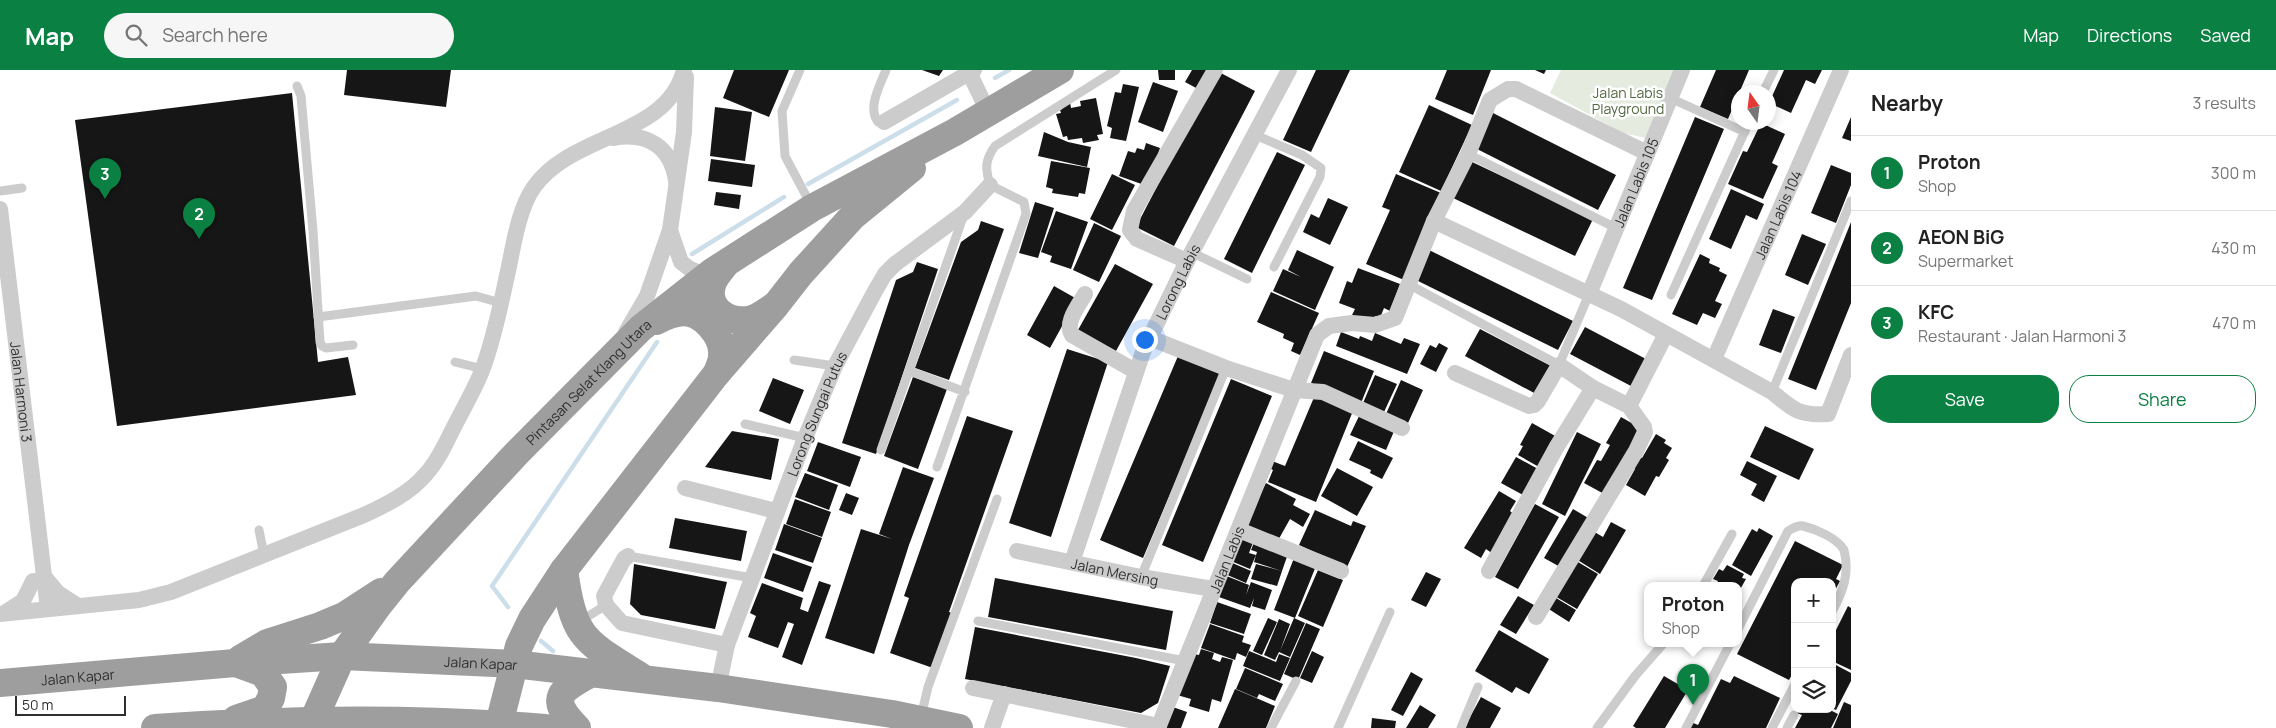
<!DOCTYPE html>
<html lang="en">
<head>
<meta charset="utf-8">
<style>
  :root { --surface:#fff; --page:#f6f6f6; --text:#222; --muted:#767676; --line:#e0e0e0; --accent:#0b8043 }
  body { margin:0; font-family:Manrope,sans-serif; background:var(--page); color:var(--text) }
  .controls { position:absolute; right:15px; bottom:15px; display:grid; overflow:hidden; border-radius:10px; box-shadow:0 2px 12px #0003 }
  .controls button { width:45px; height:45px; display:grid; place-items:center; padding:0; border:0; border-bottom:1px solid var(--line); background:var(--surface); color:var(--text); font:25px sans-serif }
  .compass { position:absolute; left:1731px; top:15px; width:45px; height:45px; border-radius:50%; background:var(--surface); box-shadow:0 2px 12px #0003; rotate:346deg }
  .scale { position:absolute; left:15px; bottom:12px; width:111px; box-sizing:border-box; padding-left:5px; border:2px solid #2f2f2f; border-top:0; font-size:14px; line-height:18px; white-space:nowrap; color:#2f2f2f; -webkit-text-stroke:4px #fff; paint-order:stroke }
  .you { position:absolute; left:1144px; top:269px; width:18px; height:18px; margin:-12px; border:4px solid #fff; border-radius:50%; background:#1a73e8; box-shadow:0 0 0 8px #1a73e833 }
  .badge { display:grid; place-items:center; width:32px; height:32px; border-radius:50%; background:var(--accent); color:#fff; font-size:16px; font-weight:700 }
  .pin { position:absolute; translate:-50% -41px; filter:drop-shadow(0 1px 2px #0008) }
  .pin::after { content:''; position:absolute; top:26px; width:18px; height:15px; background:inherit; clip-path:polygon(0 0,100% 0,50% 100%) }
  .popup { position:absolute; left:1644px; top:512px; width:98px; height:65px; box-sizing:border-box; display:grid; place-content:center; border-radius:10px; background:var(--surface); filter:drop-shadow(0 1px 4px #0005); font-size:16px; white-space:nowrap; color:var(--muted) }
  .popup b { font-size:19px; color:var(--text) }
  .popup::after { content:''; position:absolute; left:50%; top:100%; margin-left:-10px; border:10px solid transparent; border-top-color:var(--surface) }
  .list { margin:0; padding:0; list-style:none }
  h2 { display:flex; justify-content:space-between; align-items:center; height:65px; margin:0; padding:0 20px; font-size:21px }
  h2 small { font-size:16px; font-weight:400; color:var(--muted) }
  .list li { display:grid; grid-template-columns:32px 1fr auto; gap:15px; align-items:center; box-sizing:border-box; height:75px; padding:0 20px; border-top:1px solid var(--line) }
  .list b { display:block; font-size:19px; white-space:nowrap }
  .list p { margin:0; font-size:16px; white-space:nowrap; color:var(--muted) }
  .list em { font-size:16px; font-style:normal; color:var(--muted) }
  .actions { display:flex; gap:10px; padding:15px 20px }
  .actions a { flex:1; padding:11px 0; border:1px solid var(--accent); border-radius:20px; text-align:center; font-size:18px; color:var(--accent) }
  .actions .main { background:var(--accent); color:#fff }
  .icon { flex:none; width:28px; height:28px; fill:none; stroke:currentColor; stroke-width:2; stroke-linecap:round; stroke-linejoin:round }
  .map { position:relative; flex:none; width:1851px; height:658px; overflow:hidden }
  header { display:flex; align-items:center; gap:30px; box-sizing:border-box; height:70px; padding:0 25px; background:var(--accent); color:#fff }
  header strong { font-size:24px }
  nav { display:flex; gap:28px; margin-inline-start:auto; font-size:18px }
  .search { width:350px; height:45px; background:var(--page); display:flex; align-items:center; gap:12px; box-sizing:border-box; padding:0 18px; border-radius:28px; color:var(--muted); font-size:19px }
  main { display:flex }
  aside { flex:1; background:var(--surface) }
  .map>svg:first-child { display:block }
</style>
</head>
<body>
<header>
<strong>Map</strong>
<div class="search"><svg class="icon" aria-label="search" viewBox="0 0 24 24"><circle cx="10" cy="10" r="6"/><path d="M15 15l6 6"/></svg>Search here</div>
<nav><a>Map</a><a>Directions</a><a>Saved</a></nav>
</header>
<main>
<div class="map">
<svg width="1851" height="658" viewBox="0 0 1851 658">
  <rect width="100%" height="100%" fill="#fff"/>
  <path fill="#e5ebde" d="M1561 0H1674L1646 68 1623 63 1550 23Z"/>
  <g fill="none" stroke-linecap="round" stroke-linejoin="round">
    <path stroke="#ccdeea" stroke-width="4.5" d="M995 8 1009 0
      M808 114 957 30
      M692 184 784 127
      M508 537 492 516 657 272
      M541 571 553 581"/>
  </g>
  <path fill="#161616" d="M347 0H451L446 37 344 25Z
    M734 0H789L769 47 723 28Z
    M922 0H943L939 6Z
    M1158 0H1175V10H1159Z
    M1192 0H1209L1198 19 1185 12Z
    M1316 0H1350L1311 82 1283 70Z
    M1447 0H1491L1473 45 1435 29Z
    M1535 0H1546L1544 4Z
    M1716 0H1749L1728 49 1700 37Z
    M1784 0H1822L1815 14 1806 10 1791 43 1769 33Z
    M1217 1 1255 21 1174 176 1136 157Z
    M1153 12 1178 21 1163 62 1138 52Z
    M1123 14 1139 17 1126 71 1110 68 1112 58 1107 56 1115 22 1121 23Z
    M292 23 318 292 348 287 356 325 117 356 75 50Z
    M1096 28 1103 64 1097 65 1099 70 1083 73 1082 68 1068 70 1067 66 1063 67 1056 44 1061 43 1060 40 1062 39 1061 34 1070 32 1071 38 1081 36 1080 31Z
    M1429 35 1472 55 1441 121 1399 102Z
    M715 37 752 42 745 91 710 86Z
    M1493 43 1616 105 1598 140 1475 78Z
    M1695 47 1724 59 1652 230 1623 218Z
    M1851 47V71L1842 68Z
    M1761 53 1785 64 1772 93 1778 96 1763 129 1728 114 1743 81 1747 82Z
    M1044 62 1068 72 1091 77 1087 97 1038 86Z
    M1146 73 1160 78 1147 116 1119 106 1128 81 1135 83 1137 78 1144 80Z
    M1277 82 1305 95 1252 203 1224 189Z
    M711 89 755 95 752 117 708 111Z
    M1051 91 1090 98 1085 124 1079 123 1078 127 1052 123 1053 119 1046 117Z
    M1470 91 1593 149 1575 186 1453 128Z
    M1831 95 1851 103V115L1836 153 1811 143Z
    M1112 104 1135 115 1112 160 1090 149Z
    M1396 104 1441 123 1404 210 1366 194 1390 140 1382 137Z
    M1731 119 1764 134 1757 150 1746 145 1731 179 1709 169Z
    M716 122 741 125 739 139 714 135Z
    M1328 128 1348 137 1330 175 1303 162 1311 144 1319 148Z
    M1035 132 1054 138 1038 188 1019 183Z
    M1056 141 1088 152 1071 199 1050 192 1052 186 1041 182Z
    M981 151 1004 159 949 310 915 298 961 172 978 160Z
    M1851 152V233L1816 320 1788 309Z
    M1094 153 1121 166 1099 212 1073 200Z
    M1802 164 1826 174 1808 215 1785 205Z
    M1297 180 1334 197 1315 240 1273 221 1283 199 1301 207 1288 200Z
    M1429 180 1573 251 1558 280 1414 209Z
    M1700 184 1710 189 1709 193 1720 198 1719 201 1727 205 1715 231 1722 234 1715 248 1703 243 1697 255 1672 244Z
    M917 192 938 199 876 384 842 373 896 210 913 202Z
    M1115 194 1153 214 1116 281 1078 260Z
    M1358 198 1400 214 1390 241 1384 238 1380 248 1375 246 1373 253 1352 245 1355 239 1339 233 1347 211 1352 213Z
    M1054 216 1077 229 1050 278 1027 265Z
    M1271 222 1319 243 1300 285 1291 281 1294 273 1283 268 1284 264 1257 252Z
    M1773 239 1795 247 1781 283 1759 275Z
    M1585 257 1646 289 1631 316 1570 284Z
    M1480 259 1551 296 1536 324 1465 286Z
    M1341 262 1359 269 1360 266 1372 271 1375 263 1401 274 1404 268 1420 274 1407 304 1336 276Z
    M1439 273 1448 278 1436 302 1420 294 1430 275 1436 278Z
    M1067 279 1108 292 1051 467 1009 453Z
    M1324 281 1374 301 1361 333 1311 313Z
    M1178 286 1221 304 1143 488 1100 470Z
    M1375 305 1397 314 1384 342 1363 333Z
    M913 307 947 319 918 399 884 386Z
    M773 308 804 320 790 354 759 341Z
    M1231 309 1272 326 1203 492 1162 475Z
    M1401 310 1423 320 1408 353 1386 344Z
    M1315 325 1353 341 1316 432 1268 412 1273 400 1269 398 1272 391 1285 396Z
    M1360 344 1395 359 1386 380 1350 365Z
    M967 346 1013 361 949 542 952 543 933 598 890 583 909 528 904 526Z
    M1621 347 1642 359 1606 425 1584 413 1597 390 1601 391 1610 375 1606 373Z
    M1532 353 1557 367 1539 397 1518 385 1523 376 1520 375Z
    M1765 356 1814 379 1799 410 1750 387Z
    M732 361 779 369 771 410 705 397Z
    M1577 362 1601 374 1565 446 1542 434Z
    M1656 364 1666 370 1664 373 1672 378 1666 388 1669 390 1659 407 1656 406 1645 426 1626 415 1635 399 1631 397 1638 386 1642 388Z
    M1358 371 1393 388 1382 409 1370 403 1371 400 1349 390Z
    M818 372 861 387 850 417 807 401Z
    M1516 387 1538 399 1523 425 1501 413Z
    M1747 391 1777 406 1764 432 1751 425 1757 414 1740 405Z
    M903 397 934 408 909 475 874 584 825 568 861 459 892 469 879 464Z
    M1337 398 1373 417 1357 446 1321 426Z
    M805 403 838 415 829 440 795 427Z
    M1266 413 1296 429 1293 435 1310 444 1303 457 1290 449 1276 474 1243 456Z
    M1499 421 1516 431 1510 441 1516 446 1493 484 1486 479 1481 488 1464 478Z
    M846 423 859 428 852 445 839 440Z
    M795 429 831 442 822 467 786 454Z
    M1535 434 1559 447 1518 519 1495 507Z
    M1573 439 1590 449 1562 498 1544 488Z
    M1315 440 1351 456 1353 451 1366 456 1347 497 1299 475Z
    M675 448 747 461 741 491 669 478Z
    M1611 452 1626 460 1600 504 1576 489 1593 461 1603 467Z
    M784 454 822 468 813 493 775 480Z
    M1759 458 1773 466 1751 506 1732 495 1752 459 1757 462Z
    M1241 465 1254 470 1249 483 1256 485 1250 499 1231 491Z
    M1255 470 1289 481 1282 501 1254 492 1257 482 1251 480Z
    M1795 471 1843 495 1836 509 1840 511 1832 526V512H1795V599L1789 610 1737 584Z
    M773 483 812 497 803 522 764 508Z
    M1294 488 1316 496 1295 548 1274 540Z
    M1230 492 1251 501 1246 513 1225 504Z
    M1578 492 1598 504 1577 539 1553 525Z
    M634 494 727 512 715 559 641 545 630 534Z
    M1256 494 1282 501 1277 516 1251 509Z
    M1727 495 1744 504 1742 508 1746 509 1738 523V516H1715L1718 511 1713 509 1719 499 1723 501Z
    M1318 500 1343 510 1323 557 1298 546Z
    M1426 502 1441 509 1426 537 1411 530Z
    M1224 505 1249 515 1246 525 1251 512 1272 520 1265 540 1252 536 1254 528 1250 538 1216 526Z
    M995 508 1173 541 1166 580 988 547Z
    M819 511 831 515 802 595 782 587 794 554 788 552 778 578 748 567 756 546 750 543 762 513 803 528 800 539 808 542Z
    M1551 525 1576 540 1569 552 1544 536Z
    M1518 526 1534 535 1516 564 1500 555Z
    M1217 532 1251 544 1244 564 1210 553Z
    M1848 536 1851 538V600L1832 591V568Z
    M1268 548 1277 552 1262 585 1253 581Z
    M1294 548 1305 553 1290 587 1279 582 1275 590 1264 585 1279 549 1290 554 1280 581Z
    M1306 553 1320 559 1298 610 1284 604Z
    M1210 554 1244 566 1242 572 1251 575 1246 587 1237 583 1235 590 1201 578Z
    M975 557 1136 588 1170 596 1158 633 1141 643 965 609Z
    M1499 560 1549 589 1529 624 1516 617 1512 623 1475 601Z
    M1201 579 1214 583 1212 589 1220 592 1222 587 1233 590 1221 632 1212 629 1209 642 1189 636 1191 629 1177 625 1194 584 1199 585Z
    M1249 581 1276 592 1279 584 1290 588 1280 611 1243 596Z
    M1312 581 1324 587 1312 613 1300 608Z
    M1832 593 1851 603V611L1836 640 1832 638Z
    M1245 598 1283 614 1275 631 1259 624 1257 628 1236 619Z
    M1411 602 1423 609 1403 646 1391 640Z
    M1664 606 1688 620 1665 658H1636L1633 656Z
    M1734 606 1780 628 1766 658H1688L1691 652 1698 655 1721 609 1730 613Z
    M1235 619 1275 636 1266 658H1218Z
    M1481 627 1501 638 1490 658H1464Z
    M1844 632 1851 635V658H1833Z
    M1420 635 1436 645 1428 658H1406Z
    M1170 636 1187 642 1181 658H1162Z
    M1799 639H1828L1838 644 1831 658H1795L1802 645 1797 643Z
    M1372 648 1396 651 1395 658H1371Z"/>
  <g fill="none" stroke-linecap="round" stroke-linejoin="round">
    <path stroke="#ccc" stroke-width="9" d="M800 0 782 41 785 86 811 135
      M297 16 301 26 313 161 320 272 322 276 326 278 353 275
      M1763 22 1774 0
      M1670 28 1745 62
      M884 52H878C867 38 880 15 886 0
      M1255 65 1302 85 1321 98 1320 107 1274 197
      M1468 84 1616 158
      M0 121 22 118
      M1191 182 1247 209
      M1408 214 1559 295 1589 224
      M1671 225 1749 52
      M318 247 476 226 501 233
      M794 290 835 296
      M455 292 483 299
      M910 301 965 322
      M1772 322 1851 131
      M745 354 805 368
      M881 380 963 147
      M937 397 1026 144 1024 132 990 115C985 98 985 90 995 76L1116 0
      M259 460 264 485
      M628 486 752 508
      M1141 507 1226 298
      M1703 516 1732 464
      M978 551 1185 591
      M579 552 606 535
      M1738 559 1788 461C1793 458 1798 455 1803 456 1816 459 1837 468 1844 480 1850 504 1843 521 1832 542
      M921 647 928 617 997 429
      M1271 658 1296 611
      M1338 658 1390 542
      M1461 658 1478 617
      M1597 658 1635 606 1663 574
      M1686 658 1730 574
      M1772 658 1795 614
      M1787 658 1794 645"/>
    <g stroke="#ccc" stroke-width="16">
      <path d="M968 0 988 42"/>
      <path d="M686 7 684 62 670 160 681 192 690 199 700 203 712 202"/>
      <path d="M884 52 974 0"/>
      <path d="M613 68C647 62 671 76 676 111"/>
      <path id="s1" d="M0 139 48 539"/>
      <path d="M1434 151 1621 239 1772 322C1793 340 1800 346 1828 344L1851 285"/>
      <path d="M1187 191 1137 169 1130 160 1134 141 1215 0"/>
      <path d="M1085 224C1079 235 1064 253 1072 265L1135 301"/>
      <path id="s2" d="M1589 224 1682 0"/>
      <path d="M626 262 647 226 670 160"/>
      <path d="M1150 268 1226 298 1294 320 1323 322 1402 358"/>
      <path id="s3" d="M1714 289 1841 0"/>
      <path d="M1455 303 1529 336 1534 335 1538 331 1559 295 1593 318 1629 336 1644 357 1645 362 1636 381 1536 547"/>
      <path d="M1629 336 1666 264"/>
      <path d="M685 418 776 441"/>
      <path d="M1239 460 1341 501"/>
      <path id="s4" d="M1017 481 1141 507 1213 519"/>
      <path d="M628 486 624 489 604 526 606 535 622 553 727 575"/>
      <path id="s5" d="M1072 492 1143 282 1187 191 1289 0"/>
      <path d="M1489 501 1556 378 1593 318"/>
      <path d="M43 505 58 523 78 536"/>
      <path d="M6 542 23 531 33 511"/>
      <path d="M0 544 139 530 171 522 364 445C386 435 410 423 426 404 439 390 446 372 455 355 464 337 476 317 483 298 493 270 500 239 506 210 513 181 517 141 534 117 572 63 667 67 684 0"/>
      <path id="s6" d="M718 618 727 575 805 368 835 296 875 221 885 204 895 194 965 142 990 115"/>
      <path d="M973 618 1159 656"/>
      <path d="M992 658 1004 624"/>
      <path id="s7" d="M1158 658 1317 265 1329 256 1352 253 1375 255 1395 248 1434 151 1468 84 1490 30 1508 19H1516L1647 83"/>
    </g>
    <g stroke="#9e9e9e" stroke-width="28">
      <path d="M724 196C720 201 715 207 713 212 703 238 729 255 752 249 759 247 767 241 773 237"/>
      <path d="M656 251C681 238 697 238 715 262 720 269 723 279 722 288 721 293 719 298 717 303"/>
      <path d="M564 500C574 569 583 570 640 606"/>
      <path d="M240 589 267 573 320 556 344 546 381 522"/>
      <path d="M236 593 263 603 273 617 271 628 265 639 236 649"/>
      <path id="s8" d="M0 613 235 593 342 586 514 594 718 618 892 644 959 658"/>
      <path d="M155 658C285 649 415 647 545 658"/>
      <path id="s9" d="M310 658 342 586 377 537 397 512 516 384 641 258 712 202 812 138 955 62 1060 0"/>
      <path d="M498 658 519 576 532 549 564 500 717 303 776 235 801 203 852 147 912 98"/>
      <path d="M577 658C547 628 560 620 592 603"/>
    </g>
  </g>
  <g text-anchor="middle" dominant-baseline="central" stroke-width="5" stroke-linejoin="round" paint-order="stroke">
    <g font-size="14" fill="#526840" stroke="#fff">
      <text x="1628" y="22">Jalan Labis<tspan x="1628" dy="16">Playground</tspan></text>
    </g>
    <g font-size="14" fill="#2f2f2f" stroke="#fff">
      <text stroke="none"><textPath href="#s2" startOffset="121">Jalan Labis 105</textPath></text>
      <text stroke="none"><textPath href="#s3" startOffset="158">Jalan Labis 104</textPath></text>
      <text stroke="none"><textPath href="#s5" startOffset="300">Lorong Labis</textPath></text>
      <text stroke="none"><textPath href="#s9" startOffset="448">Pintasan Selat Klang Utara</textPath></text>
      <text stroke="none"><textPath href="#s1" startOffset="184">Jalan Harmoni 3</textPath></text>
      <text stroke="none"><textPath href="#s6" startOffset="292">Lorong Sungai Putus</textPath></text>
      <text stroke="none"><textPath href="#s7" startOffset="182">Jalan Labis</textPath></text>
      <text stroke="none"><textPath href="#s4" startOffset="100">Jalan Mersing</textPath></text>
      <text stroke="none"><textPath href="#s8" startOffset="482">Jalan Kapar</textPath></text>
      <text stroke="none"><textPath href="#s8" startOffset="78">Jalan Kapar</textPath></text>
    </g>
  </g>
</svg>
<div class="controls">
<button>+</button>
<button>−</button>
<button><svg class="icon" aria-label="layers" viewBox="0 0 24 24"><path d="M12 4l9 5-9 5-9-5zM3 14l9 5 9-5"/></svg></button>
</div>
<svg class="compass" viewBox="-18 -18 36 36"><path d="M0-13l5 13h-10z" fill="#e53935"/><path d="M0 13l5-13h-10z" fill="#767676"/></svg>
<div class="scale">50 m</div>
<div class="you"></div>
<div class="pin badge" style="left:1693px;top:635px">1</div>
<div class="popup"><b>Proton</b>Shop</div>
<div class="pin badge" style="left:199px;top:169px">2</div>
<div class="pin badge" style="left:105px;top:129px">3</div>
</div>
<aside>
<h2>Nearby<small>3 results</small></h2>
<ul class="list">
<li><span class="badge">1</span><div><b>Proton</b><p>Shop</p></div><em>300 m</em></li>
<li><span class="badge">2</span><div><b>AEON BiG</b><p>Supermarket</p></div><em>430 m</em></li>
<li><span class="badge">3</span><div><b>KFC</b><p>Restaurant · Jalan Harmoni 3</p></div><em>470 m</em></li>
</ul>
<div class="actions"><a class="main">Save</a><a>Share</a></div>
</aside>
</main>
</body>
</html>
